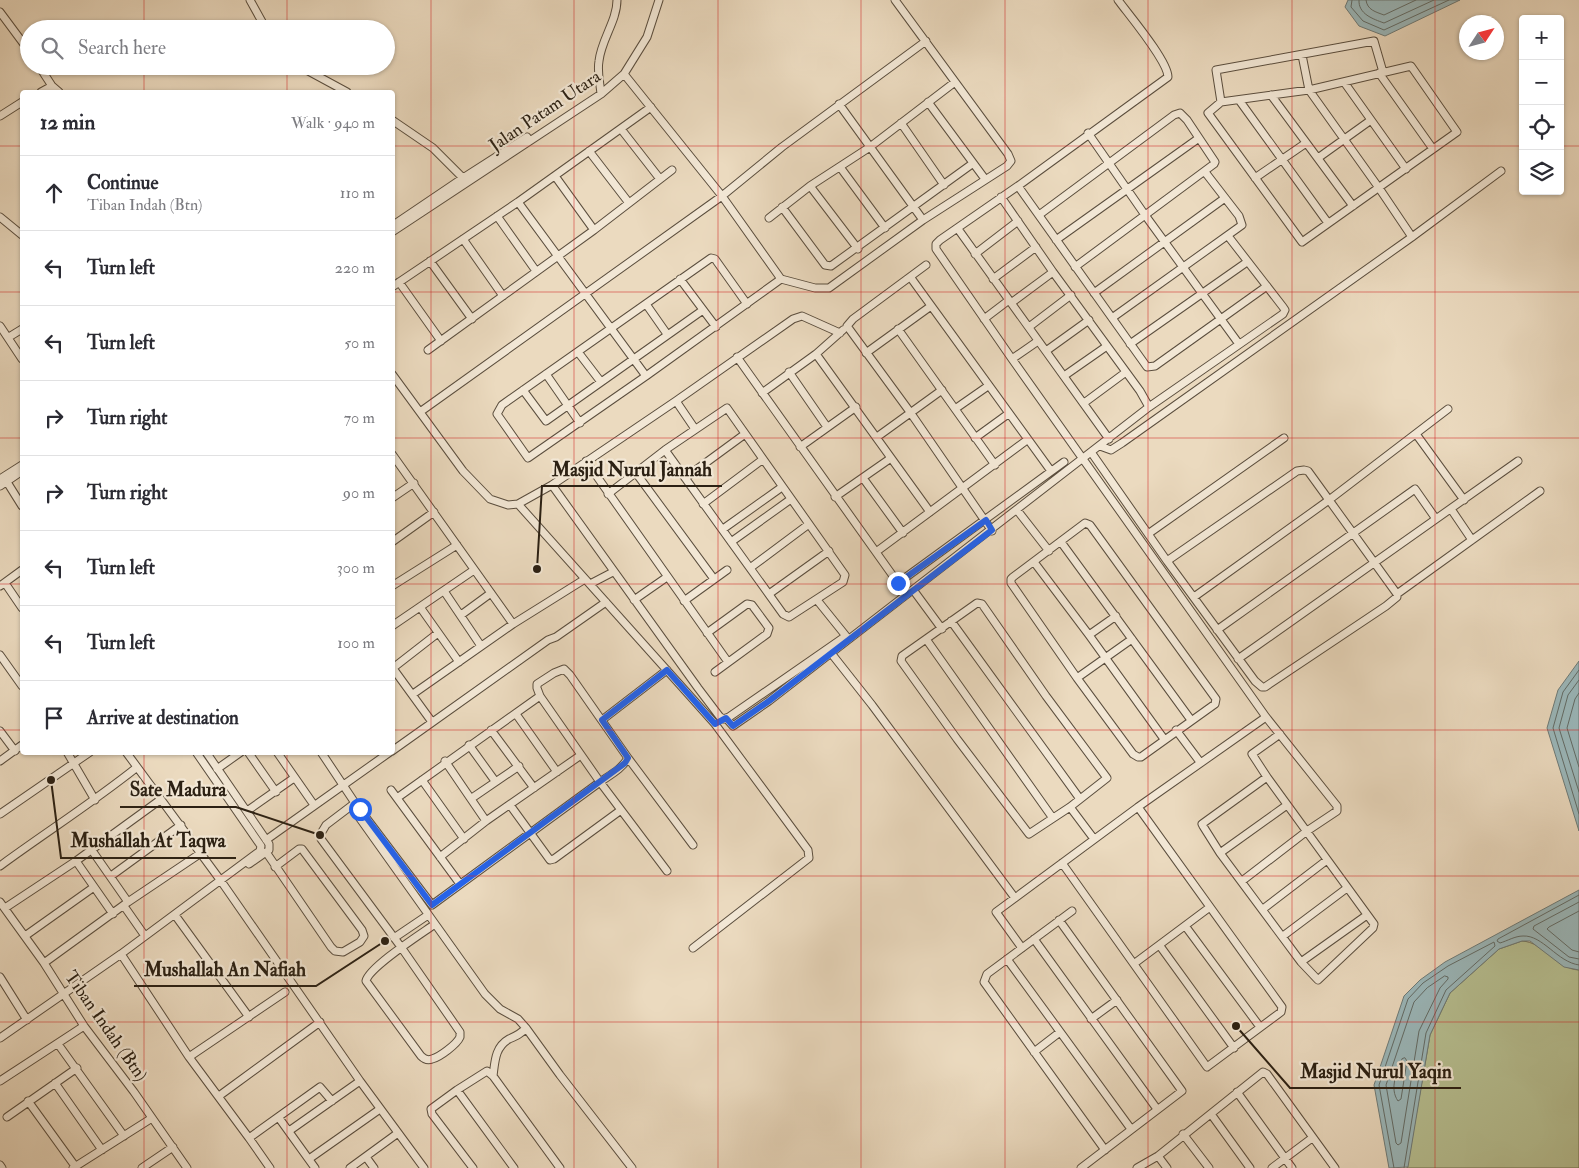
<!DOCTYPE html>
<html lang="en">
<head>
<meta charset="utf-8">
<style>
  :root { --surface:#fff; --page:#f2f2f3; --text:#2b2b33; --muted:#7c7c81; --line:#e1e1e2 }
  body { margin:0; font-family:"IM FELL Double Pica",serif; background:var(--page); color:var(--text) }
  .controls { position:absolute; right:15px; top:15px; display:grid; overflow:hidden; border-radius:5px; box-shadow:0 1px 4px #0004 }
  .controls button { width:45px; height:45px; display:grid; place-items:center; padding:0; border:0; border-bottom:1px solid var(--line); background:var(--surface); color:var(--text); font:25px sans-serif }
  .compass { position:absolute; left:1459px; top:15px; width:45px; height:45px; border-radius:50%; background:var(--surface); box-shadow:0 1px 4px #0004; rotate:54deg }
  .stop { position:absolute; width:15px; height:15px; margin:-11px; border:4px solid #2563eb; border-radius:50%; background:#fff }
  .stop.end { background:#2563eb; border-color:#fff; box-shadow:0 1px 5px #0008 }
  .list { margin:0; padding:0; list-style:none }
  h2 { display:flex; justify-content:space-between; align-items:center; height:65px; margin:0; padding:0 20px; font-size:21px }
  h2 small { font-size:16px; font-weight:400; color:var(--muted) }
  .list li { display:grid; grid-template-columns:32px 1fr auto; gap:15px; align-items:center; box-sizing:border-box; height:75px; padding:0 20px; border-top:1px solid var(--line) }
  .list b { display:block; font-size:19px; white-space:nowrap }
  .list p { margin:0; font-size:16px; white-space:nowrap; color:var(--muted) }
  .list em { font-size:16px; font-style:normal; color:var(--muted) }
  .icon { flex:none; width:28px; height:28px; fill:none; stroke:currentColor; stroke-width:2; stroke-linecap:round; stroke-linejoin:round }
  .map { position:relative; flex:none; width:1579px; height:1168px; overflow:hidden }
  .search { position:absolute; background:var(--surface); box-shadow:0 1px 4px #0004; left:20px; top:20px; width:375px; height:55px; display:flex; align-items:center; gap:12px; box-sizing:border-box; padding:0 18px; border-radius:28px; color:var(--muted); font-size:19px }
  .panel { position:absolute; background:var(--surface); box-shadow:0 1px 4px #0004; left:20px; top:90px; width:375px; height:665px; border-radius:5px }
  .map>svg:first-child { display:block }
</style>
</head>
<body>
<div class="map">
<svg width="1579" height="1168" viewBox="0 0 1579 1168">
  <rect width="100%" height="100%" fill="#ebdabf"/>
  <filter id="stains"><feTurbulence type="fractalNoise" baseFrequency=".004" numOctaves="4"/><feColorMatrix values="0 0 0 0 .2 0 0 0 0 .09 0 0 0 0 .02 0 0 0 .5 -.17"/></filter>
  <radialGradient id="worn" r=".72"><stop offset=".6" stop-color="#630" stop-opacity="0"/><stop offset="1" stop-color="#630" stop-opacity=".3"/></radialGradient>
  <path fill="#b7c092" stroke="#717052" d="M1522 941C1544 942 1556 969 1579 970V1168H1407L1430 1035 1450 993 1499 949Z"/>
  <path fill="#9bb8bb" stroke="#6e7b78" d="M1348 0H1460L1385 36 1359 26 1345 7Z
    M1579 661V831L1547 728 1558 690Z
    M1579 890V970L1564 967 1530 941H1522L1499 949 1450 993 1430 1035 1408 1167 1389 1168 1374 1085 1404 996 1420 980 1445 962Z"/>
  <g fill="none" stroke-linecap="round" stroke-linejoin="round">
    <path stroke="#636c67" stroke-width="1" d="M1352 0 1351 7 1363 21 1384 30 1449 0
      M1359 0C1358 14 1373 19 1384 23L1434 0
      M1366 0C1367 10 1376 12 1384 15L1416 0
      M1579 670 1563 692 1553 728 1579 814
      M1579 680 1568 695 1559 728 1579 792
      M1579 693 1575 699 1567 728 1579 767
      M1579 895 1498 939 1497 941 1500 943C1507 941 1515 936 1523 936 1543 935 1557 962 1579 965
      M1579 902 1534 926 1533 929 1569 957 1579 959
      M1579 911 1549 927 1547 929 1572 950 1579 952
      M1445 976 1448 977V979L1440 988 1419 1031 1401 1143 1398 1145 1396 1143 1386 1085 1414 1002 1427 988Z
      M1405 1058 1407 1061 1401 1099 1398 1101C1389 1088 1397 1073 1402 1059Z
      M1394 1168 1379 1085 1408 999 1423 983 1448 966 1494 942 1495 946 1446 990 1426 1033 1404 1168"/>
    <g stroke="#5b4e3e" stroke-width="9">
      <path id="minor" d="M250 0 266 29
        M1118 0C1129 15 1168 61 1168 77L1018 186 940 240 936 244V249L1012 359 1266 717 1337 806V811L1307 831 1242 881
        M0 12 29 51
        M1302 55 1309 90 1379 188 1412 237
        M39 66 52 86 59 92
        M299 66 347 92
        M1411 66 1457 132 1302 242 1208 113 1221 102 1309 90Z
        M1379 73 1433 149
        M624 74 722 196 781 279 815 288H829L923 220 1007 166 1011 161 1008 154 895 0
        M1344 82 1406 169
        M41 92 52 86
        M601 94C600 83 597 72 599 61 601 40 617 21 617 0
        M1271 95 1353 206
        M1239 100 1328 223
        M928 102 985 179
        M1221 102 1216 70 1374 41 1383 72
        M839 104 923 220
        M0 116 22 102
        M392 120 433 148 463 178
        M901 123 944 185
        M621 129 660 179
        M1088 133 1145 215 1239 344
        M589 151 629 203
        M1318 158 1371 120
        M840 167 885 228
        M555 176 594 230
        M1255 178 1306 143
        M810 186 858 249
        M1018 186 1147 367 1155 366 1267 286
        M1001 197 1053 272 1140 391 1149 407
        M518 202 646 376 781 279
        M782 207 825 265 831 266 972 164
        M1039 215 1174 115 1180 113 1187 120 1215 162 1214 164 1075 267
        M497 216 536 271
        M0 217 22 235
        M769 218 810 186 870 147 955 82
        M392 226 463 178 527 137
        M958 229 1109 439
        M392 232 601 94 624 74 647 37 659 0
        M463 239 503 296
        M1056 240 1199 138
        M975 254 1018 221
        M430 261 472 319
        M926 265 853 319 847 326 910 412 992 531
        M911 278 1051 471
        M680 279 716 327
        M993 279 1036 247
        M399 282 441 341
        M392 287 518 202 651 107
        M1094 293 1225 198
        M1011 303 1053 272
        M646 304 667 334
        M1112 318 1242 225 1239 216 1205 172
        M984 319 1009 300
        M0 326 22 359
        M1029 327 1071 295
        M898 329 995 465
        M9 337 22 329
        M1130 344 1247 262
        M428 350 594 230 672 170
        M1046 351 1089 320
        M578 352 601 382
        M866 353 931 306
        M816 354 930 512
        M737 357 898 583 1064 462
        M1012 359 1038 341
        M789 372 827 427
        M392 374 463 471 490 499 508 505 518 504 690 696 715 724 808 850 809 858 693 948
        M546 374 580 423
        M646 376 528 458 497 414 502 405 711 258 715 259 747 304
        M1064 376 1107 346
        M523 390 546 421 703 310
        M762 393 816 354 843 330
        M676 401 695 429
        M1084 403 1126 372
        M727 408 845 575 843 582 789 617 783 614 665 450Z
        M955 409 988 386
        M420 412 722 196 782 147 926 41
        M1416 434 1464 500
        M877 437 942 390
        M975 438 1008 414
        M1100 446 1111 450 1122 443 1412 237 1501 171
        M800 447 856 407
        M1091 452 1167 561 1255 681 1262 687H1265L1386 606 1397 597V594L1329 500 1194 597
        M392 454 513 624
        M586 461 728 662
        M636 473 714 579
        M685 478 745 434
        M863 478 903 533
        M0 479 22 465
        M7 482 22 506
        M552 485 698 688 720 717 724 719
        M0 486 22 471
        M608 494 665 450
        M835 497 891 458
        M392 498 414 483
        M518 504 552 485 676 401 793 319 802 316 840 333
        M703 504 762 460
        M1451 509 1472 540
        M1017 510 1049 551
        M1085 523 1090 525 1216 699 1215 704 1141 757H1138L1133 754 1077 678 1011 583V579L1013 577Z
        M723 529 782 487
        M1148 534 1284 438
        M392 542 434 512
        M731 542 791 499
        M1061 542 1191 720
        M876 552 1027 440
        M1167 561 1297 471 1304 470 1308 471 1329 500 1448 409
        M1034 562 1089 635 1164 739
        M750 568 809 524
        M5 583 22 608
        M590 584 613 572
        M0 586 22 570
        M392 586 457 545
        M444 591 481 646
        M914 591 942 629
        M769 594 829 551
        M1397 594 1540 491
        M634 600 667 577
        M684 601 727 570
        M977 603 982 604 1046 696 1107 778 1070 807 1029 834 957 739 901 661 902 656Z
        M420 607 459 662
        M461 615 491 593
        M951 621 1080 799
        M392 626 474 570
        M1217 630 1415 489 1436 519
        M707 633 747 604 752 605 769 628 767 634 715 672
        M1089 635 1116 616
        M926 639 1052 817
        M831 653 872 705 1015 898
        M0 655 22 686
        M1238 659 1518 461
        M392 667 432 722
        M393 668 438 633
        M1077 678 1132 639
        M413 694 513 624 585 579
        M516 714 557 772
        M726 718 733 726 769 701 1149 407 1283 314 1285 310 1283 307 1228 236
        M724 719 729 717 846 636 817 600
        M602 720 667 670
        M491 730 534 788
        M1176 730 1200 762
        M0 731 15 751
        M469 745 495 781
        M392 751 548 640 556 637 606 602
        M67 752 95 800
        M126 752 221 881 360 1081 424 1168
        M206 752 269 844V850L249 864
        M248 752 276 792
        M277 752 314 805
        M321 752 355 803 432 905 600 782C610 775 622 769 628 758L570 675 564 669 554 673 537 684V688L540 696 600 782 667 871
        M628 758 693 845
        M0 761 22 745
        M445 761 486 821
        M217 769 241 752
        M1267 777 1374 924 1373 928 1318 980 1301 962 1220 853 1203 826 1202 824Z
        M1267 777 1252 754 1280 734
        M422 780 464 839
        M391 790 460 884
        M397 798 540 696
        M472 798 519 766
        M355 803 326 825 320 835 321 839 401 947 460 1032V1037C457 1044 440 1057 432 1059 427 1061 424 1059 421 1056L366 981C369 967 421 934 435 924
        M510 805 550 860 554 859 621 810
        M351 806 485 994 500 1009 518 1019 526 1028 560 1075 632 1168
        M1070 807 1094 839
        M247 811 294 778
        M0 814 90 752
        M266 840 390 752
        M91 849 128 902
        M266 852 331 947 335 951 343 952 360 942 364 936 362 930 302 849H299L275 867
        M1220 853 1287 805
        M440 857 486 821 581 755
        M76 861 113 914
        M1062 863 1207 1067 1281 1012 1282 1007 1138 807
        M0 866C45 833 92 803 136 768
        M111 876 181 825
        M0 902 44 963 84 1026 134 1092 187 1168
        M124 906 145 936
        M5 908 76 861 160 800
        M1263 909 1327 860
        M1072 911 987 974 984 982 1105 1150
        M175 915 249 1017
        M1059 920 1182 1091 1081 1168
        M1186 927 1260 1027
        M25 936 94 887
        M1283 936 1347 888
        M394 938 428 915
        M1034 939 1157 1109
        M1160 946 1234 1048
        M1022 948 996 912 1138 807 1266 717
        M121 954 189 1057 249 1138
        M1007 959 1131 1129
        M1301 962 1367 915
        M44 963 128 902 201 853
        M1135 963 1210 907
        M0 977 27 1020
        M1091 1019 1117 1000
        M0 1038 121 954 260 851 261 846 196 752
        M58 1044 124 1136
        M1034 1052 1060 1032
        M189 1057 285 992
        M493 1076C495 1061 495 1047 509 1039 516 1036 521 1034 526 1028
        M0 1081 84 1026
        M55 1083 102 1150
        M457 1090 514 1168
        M1237 1092 1292 1168
        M219 1096 320 1022
        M28 1101 75 1166
        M1211 1114 1250 1168
        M7 1117 77 1068
        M279 1118 315 1168
        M289 1131 360 1081
        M1183 1134 1209 1168
        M1158 1156 1167 1168
        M366 1157 374 1168
        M309 1159 380 1109
        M0 1165 2 1168
        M73 1168 152 1118
        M142 1168 173 1147
        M270 1168 249 1138 320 1087 332 1101
        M350 1168 398 1133
        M473 1168 432 1114 431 1109 457 1090 487 1071 493 1076 560 1168
        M1137 1168 1158 1156 1263 1072 1267 1074 1335 1168
        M1272 1168 1312 1138"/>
    </g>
    <use href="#minor" stroke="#f2e7d5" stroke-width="7"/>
  </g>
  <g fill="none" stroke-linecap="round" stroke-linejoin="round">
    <path stroke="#2563eb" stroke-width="6" d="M360 809 432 905 625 763 628 758 602 720 667 670 715 724 726 718 733 726 769 701 992 530 986 520 898 583"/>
  </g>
  <path fill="none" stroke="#d62828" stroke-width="1" stroke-opacity="0.55" d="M144 0V29M287 0V29M431 0V1168M574 0V1168M718 0V1168M861 0V1168M1005 0V1168M1148 0V1168M1292 0V1168M1435 0V1168M144 66V92M287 66V92M0 146H22M392 146H1523M1560 146H1579M0 292H22M392 292H1579M0 438H22M392 438H1579M0 584H22M392 584H1579M0 730H22M392 730H1579M144 752V1168M287 752V1168M0 876H1579M0 1022H1579"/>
  <g text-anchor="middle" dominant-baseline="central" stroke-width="4.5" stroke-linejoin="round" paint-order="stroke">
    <g font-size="18" fill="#2b2013" stroke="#f2e7d5">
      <text transform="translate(545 111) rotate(-34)">Jalan Patam Utara</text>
      <text transform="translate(106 1026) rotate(55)">Tiban Indah (Btn)</text>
    </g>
  </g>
  <path fill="none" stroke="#2b2013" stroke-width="2" d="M537 569L542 486H722M320 835L236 807H120M51 780L61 858H236M385 941L316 986H134M1236 1026L1290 1088H1461"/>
  <g fill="#2b2013" stroke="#f2e7d5" stroke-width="2">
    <circle cx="537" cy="569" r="5"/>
    <circle cx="320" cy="835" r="5"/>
    <circle cx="51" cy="780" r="5"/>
    <circle cx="385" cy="941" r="5"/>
    <circle cx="1236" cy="1026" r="5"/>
  </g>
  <g font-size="19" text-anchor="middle" font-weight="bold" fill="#2b2013" stroke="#f2e7d5" stroke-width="4.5" stroke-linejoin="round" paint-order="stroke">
    <text x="632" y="476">Masjid Nurul Jannah</text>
    <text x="178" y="796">Sate Madura</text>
    <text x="148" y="847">Mushallah At Taqwa</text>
    <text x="225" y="976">Mushallah An Nafiah</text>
    <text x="1376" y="1078">Masjid Nurul Yaqin</text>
  </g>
  <rect width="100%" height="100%" filter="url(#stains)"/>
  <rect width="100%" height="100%" fill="url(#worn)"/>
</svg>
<div class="controls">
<button>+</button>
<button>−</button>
<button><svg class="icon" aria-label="locate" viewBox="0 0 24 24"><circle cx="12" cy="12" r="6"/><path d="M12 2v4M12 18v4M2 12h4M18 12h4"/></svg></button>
<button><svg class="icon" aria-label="layers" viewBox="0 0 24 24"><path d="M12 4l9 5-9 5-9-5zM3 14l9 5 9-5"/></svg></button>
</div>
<svg class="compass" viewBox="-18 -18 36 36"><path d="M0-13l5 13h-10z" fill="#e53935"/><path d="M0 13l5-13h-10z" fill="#7c7c81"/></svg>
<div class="stop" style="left:360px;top:809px"></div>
<div class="stop end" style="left:898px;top:583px"></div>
<div class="search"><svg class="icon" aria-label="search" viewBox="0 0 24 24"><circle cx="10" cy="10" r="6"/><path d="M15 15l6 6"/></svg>Search here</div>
<section class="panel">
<h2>12 min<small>Walk · 940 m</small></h2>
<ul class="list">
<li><svg class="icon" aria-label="ahead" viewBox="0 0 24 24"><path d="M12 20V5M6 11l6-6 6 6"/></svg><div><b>Continue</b><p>Tiban Indah (Btn)</p></div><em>110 m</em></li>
<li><svg class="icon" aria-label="left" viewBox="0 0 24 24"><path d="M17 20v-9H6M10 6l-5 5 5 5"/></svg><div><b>Turn left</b></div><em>220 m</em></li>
<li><svg class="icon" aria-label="left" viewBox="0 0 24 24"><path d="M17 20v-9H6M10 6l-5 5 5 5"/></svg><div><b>Turn left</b></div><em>50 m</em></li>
<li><svg class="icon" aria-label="right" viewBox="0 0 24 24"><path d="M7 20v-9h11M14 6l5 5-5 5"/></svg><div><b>Turn right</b></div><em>70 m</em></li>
<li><svg class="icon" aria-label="right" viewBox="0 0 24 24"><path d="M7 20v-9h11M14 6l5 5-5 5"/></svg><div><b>Turn right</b></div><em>90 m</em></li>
<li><svg class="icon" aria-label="left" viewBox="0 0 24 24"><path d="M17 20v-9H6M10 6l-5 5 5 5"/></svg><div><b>Turn left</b></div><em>300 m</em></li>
<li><svg class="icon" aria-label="left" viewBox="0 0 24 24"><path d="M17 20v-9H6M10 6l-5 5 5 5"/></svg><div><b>Turn left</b></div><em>100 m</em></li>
<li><svg class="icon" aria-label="arrive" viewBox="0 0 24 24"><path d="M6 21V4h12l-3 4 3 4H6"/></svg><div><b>Arrive at destination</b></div></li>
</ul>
</section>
</div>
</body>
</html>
